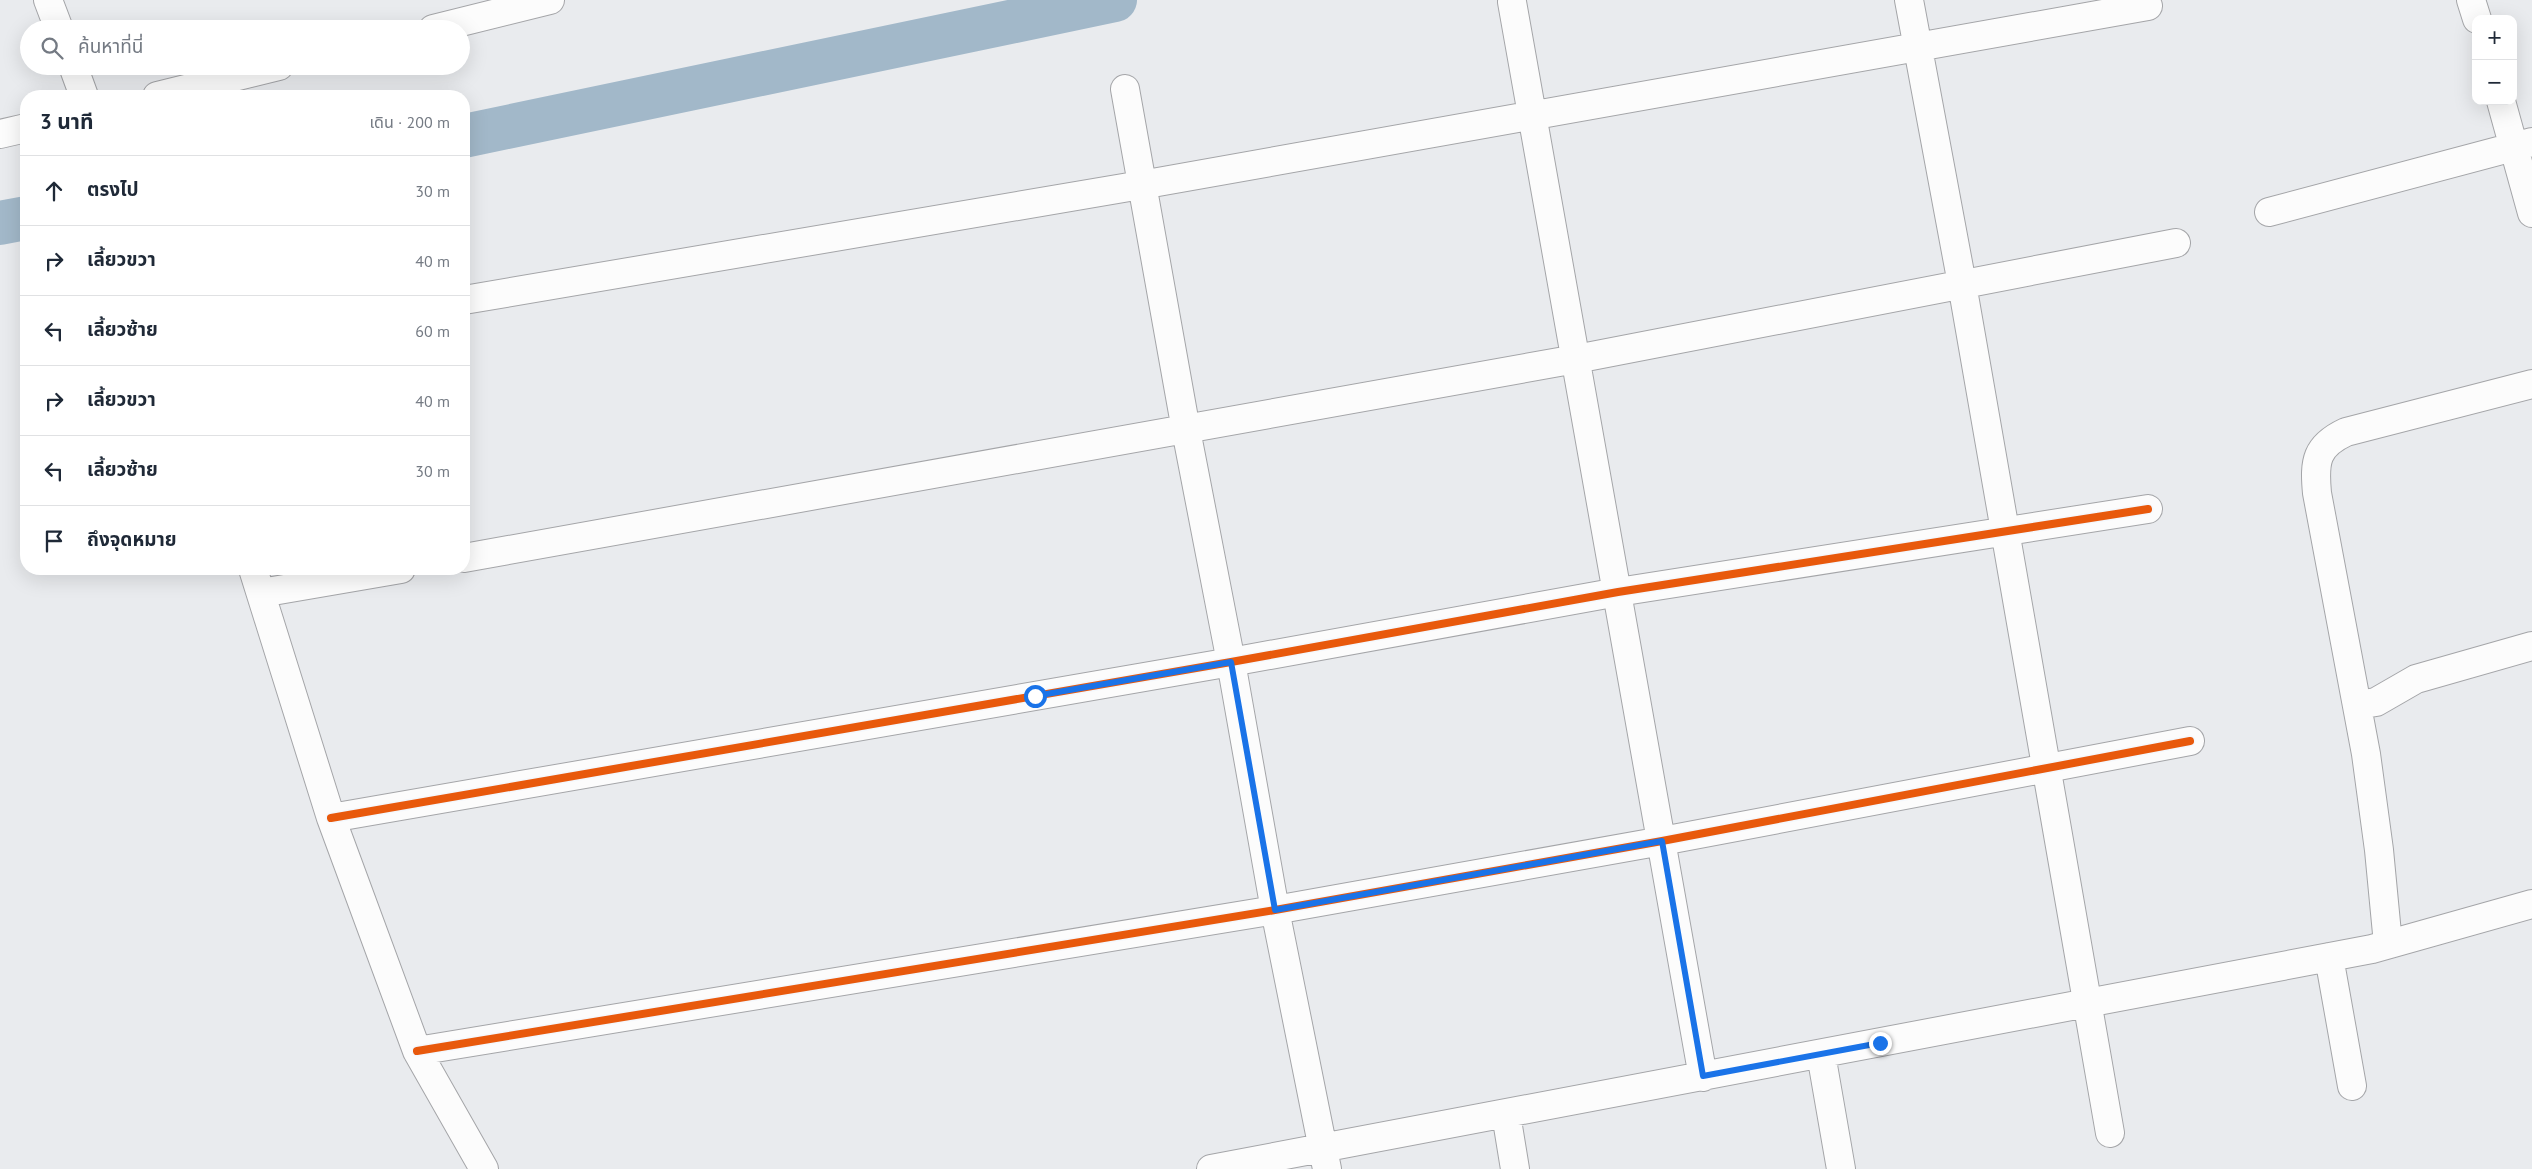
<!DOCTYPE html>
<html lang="th">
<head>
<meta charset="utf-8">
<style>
  :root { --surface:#fff; --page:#f6f6f7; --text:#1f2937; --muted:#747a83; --line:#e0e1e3 }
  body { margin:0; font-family:"PT Sans","Noto Sans Thai",sans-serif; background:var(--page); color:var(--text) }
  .controls { position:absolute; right:15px; top:15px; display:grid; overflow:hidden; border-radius:10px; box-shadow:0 5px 20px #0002 }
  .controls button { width:45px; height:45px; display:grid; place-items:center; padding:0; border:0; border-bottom:1px solid var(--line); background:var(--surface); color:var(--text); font:25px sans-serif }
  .stop { position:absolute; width:15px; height:15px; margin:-11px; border:4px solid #1a73e8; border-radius:50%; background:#fff }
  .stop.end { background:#1a73e8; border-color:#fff; box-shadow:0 1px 5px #0008 }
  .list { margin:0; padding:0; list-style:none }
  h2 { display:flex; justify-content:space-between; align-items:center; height:65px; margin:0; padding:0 20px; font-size:21px }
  h2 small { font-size:16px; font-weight:400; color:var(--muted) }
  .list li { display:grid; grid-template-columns:32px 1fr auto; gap:15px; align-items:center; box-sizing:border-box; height:70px; padding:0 20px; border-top:1px solid var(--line) }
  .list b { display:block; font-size:19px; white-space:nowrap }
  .list em { font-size:16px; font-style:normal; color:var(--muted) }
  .icon { flex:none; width:28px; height:28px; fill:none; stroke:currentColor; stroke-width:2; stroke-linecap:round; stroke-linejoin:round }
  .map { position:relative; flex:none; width:2532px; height:1169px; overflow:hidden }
  .search { position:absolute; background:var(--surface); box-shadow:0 5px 20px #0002; left:20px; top:20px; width:450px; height:55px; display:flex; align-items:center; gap:12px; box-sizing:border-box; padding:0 18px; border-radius:28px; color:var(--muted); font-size:19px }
  .panel { position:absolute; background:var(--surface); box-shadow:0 5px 20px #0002; left:20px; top:90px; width:450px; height:485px; border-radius:20px }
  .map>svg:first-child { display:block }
</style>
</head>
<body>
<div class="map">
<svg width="2532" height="1169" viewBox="0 0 2532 1169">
  <rect width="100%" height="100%" fill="#e9ebee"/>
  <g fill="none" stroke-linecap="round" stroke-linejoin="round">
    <path stroke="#a2b8c9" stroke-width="44" d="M464 136 1115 0
      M0 223 26 218"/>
    <g stroke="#a4a5a8" stroke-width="30">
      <path id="minor" d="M48 0 59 29
        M1909 0 1962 284 2110 1133
        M2471 0 2477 19
        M1512 2 1703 1077
        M433 29 550 0
        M73 66 84 96
        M1125 89 1186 430 1231 662 1275 910 1327 1169
        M157 96 279 66
        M2501 101 2532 213
        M0 134 26 128
        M2269 212 2532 142
        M464 300 1141 185 2148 6
        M464 558 1576 359 2176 243
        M253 569 331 818 417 1051 484 1169
        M261 593 401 569
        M2357 705 2376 702 2416 679 2532 646
        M331 818 1231 662 1618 592 2148 509
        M2388 944 2379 850 2366 754 2317 493C2314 461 2316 446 2346 432L2532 384
        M2329 957 2352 1086
        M417 1051 1275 910 1662 841 2190 741
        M1821 1054 1841 1169
        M1506 1114 1515 1169
        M1211 1169 2372 949 2532 904"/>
    </g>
    <use href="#minor" stroke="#fcfcfc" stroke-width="28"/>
    <g stroke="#f4f8fd" stroke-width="11">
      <path id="cycleway" d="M331 818 1231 662 1618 592 2148 509
        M417 1051 1275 910 1662 841 2190 741"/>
    </g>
    <use href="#cycleway" stroke="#e8590c" stroke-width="8"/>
  </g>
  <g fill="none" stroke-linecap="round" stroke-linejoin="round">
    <path stroke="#1a73e8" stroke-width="6" d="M1035 696 1231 662 1275 910 1662 841 1703 1076 1880 1043"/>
  </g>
</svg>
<div class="controls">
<button>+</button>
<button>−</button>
</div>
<div class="stop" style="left:1035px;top:696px"></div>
<div class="stop end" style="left:1880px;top:1043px"></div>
<div class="search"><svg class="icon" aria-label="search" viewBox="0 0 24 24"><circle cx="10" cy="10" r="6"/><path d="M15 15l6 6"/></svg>ค้นหาที่นี่</div>
<section class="panel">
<h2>3 นาที<small>เดิน · 200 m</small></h2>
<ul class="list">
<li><svg class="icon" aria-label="ahead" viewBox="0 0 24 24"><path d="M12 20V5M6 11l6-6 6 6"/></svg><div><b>ตรงไป</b></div><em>30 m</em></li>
<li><svg class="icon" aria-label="right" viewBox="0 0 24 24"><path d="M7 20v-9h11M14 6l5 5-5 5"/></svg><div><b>เลี้ยวขวา</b></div><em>40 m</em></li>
<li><svg class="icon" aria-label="left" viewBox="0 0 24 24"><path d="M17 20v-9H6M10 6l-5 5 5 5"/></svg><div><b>เลี้ยวซ้าย</b></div><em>60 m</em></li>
<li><svg class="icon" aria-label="right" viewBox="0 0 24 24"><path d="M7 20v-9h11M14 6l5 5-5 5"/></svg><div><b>เลี้ยวขวา</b></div><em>40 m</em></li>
<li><svg class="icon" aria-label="left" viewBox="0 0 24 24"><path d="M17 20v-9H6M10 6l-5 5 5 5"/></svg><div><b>เลี้ยวซ้าย</b></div><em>30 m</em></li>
<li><svg class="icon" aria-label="arrive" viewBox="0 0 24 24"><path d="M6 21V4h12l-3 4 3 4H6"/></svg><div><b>ถึงจุดหมาย</b></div></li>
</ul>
</section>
</div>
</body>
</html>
